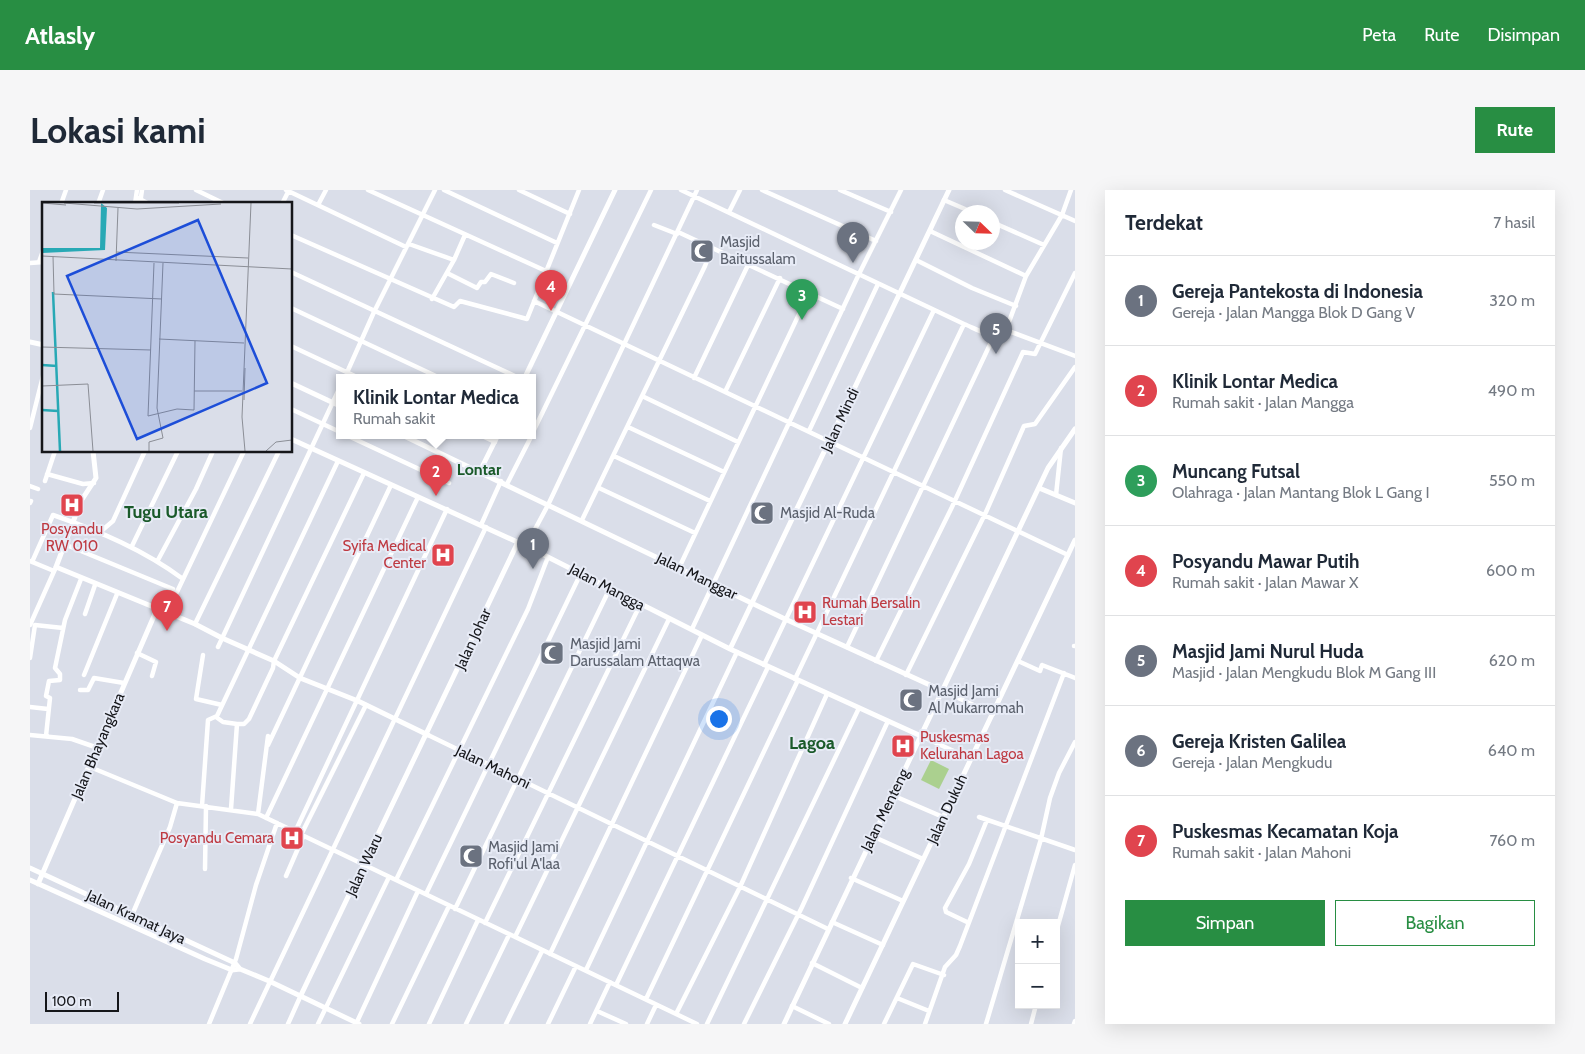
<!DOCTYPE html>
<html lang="id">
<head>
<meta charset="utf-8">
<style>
  :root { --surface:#fff; --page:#f6f6f7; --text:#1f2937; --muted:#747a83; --line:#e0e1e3; --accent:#288e43 }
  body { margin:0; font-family:Cabin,sans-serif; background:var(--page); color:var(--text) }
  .controls { position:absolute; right:15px; bottom:15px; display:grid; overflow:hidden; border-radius:0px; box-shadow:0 5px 20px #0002 }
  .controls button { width:45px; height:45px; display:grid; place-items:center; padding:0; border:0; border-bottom:1px solid var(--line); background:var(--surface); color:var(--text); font:25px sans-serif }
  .compass { position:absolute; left:925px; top:15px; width:45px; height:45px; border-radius:50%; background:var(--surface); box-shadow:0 5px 20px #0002; rotate:113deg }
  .scale { position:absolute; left:15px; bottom:12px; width:74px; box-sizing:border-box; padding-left:5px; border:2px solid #15161a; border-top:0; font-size:14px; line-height:18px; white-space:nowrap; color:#15161a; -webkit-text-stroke:4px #e7ebf6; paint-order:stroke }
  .you { position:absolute; left:688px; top:528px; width:18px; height:18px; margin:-12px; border:4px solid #fff; border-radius:50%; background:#1a73e8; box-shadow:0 0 0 8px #1a73e833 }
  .badge { display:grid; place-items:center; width:32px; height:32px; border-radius:50%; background:var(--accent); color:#fff; font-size:16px; font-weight:700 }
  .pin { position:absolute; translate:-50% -41px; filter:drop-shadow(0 1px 2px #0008) }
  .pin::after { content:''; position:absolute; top:26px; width:18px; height:15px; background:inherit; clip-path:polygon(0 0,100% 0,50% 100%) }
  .popup { position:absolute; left:306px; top:184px; width:200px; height:65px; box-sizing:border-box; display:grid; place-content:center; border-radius:0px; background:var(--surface); filter:drop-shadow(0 1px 4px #0005); font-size:16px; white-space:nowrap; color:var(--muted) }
  .popup b { font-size:19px; color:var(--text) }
  .popup::after { content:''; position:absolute; left:50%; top:100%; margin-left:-10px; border:10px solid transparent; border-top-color:var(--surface) }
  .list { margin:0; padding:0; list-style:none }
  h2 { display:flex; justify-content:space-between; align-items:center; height:65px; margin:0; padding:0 20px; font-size:21px }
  h2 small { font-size:16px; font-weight:400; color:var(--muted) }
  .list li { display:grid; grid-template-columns:32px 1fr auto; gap:15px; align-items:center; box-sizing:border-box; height:90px; padding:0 20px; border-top:1px solid var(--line) }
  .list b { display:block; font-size:19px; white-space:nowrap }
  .list p { margin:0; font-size:16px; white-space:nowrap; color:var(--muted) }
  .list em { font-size:16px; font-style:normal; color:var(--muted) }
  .actions { display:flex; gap:10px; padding:15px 20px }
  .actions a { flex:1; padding:11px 0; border:1px solid var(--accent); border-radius:0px; text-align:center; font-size:18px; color:var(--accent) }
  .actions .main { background:var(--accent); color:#fff }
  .map { position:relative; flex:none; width:1045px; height:834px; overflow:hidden; border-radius:0px }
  header { display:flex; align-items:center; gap:30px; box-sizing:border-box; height:70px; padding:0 25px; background:var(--accent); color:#fff }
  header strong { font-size:24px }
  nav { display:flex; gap:28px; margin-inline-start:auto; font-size:18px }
  .intro { display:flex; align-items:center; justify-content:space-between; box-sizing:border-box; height:120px; padding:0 30px }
  h1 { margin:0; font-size:35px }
  .button { padding:12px 22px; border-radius:0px; background:var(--accent); color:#fff; font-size:18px; font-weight:700 }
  main { display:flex; gap:30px; padding:0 30px }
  aside { flex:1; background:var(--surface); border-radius:0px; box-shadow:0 5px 20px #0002 }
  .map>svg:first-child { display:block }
</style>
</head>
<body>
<header>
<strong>Atlasly</strong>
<nav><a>Peta</a><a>Rute</a><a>Disimpan</a></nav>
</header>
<div class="intro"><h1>Lokasi kami</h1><a class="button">Rute</a></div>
<main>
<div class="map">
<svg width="1045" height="834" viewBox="0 0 1045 834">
  <rect width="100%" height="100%" fill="#dadee9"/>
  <path fill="#abd08f" d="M901 570 919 579 909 599 891 590Z"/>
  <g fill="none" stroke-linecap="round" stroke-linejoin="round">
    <path stroke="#fff" stroke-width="4.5" d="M166 0 195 14
      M256 0 376 57
      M338 0 516 81
      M414 0 527 53
      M489 0 540 24
      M651 0 934 134C947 139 964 151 976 140L1045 166
      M732 0 846 51
      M810 0 861 22
      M975 0 1045 31
      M106 7 119 14
      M914 10 942 22
      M31 14 36 0
      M68 14 73 0
      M105 14 107 0
      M110 14 112 0
      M252 14 259 0
      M288 15 296 0
      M699 22 710 0
      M962 32 1014 55
      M624 35 647 44
      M900 41 996 86
      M648 42 813 119
      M261 45 424 117 430 111 497 129 549 0
      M379 54 424 70 435 45
      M886 70 942 98 986 116
      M9 72 14 58
      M0 73 14 72
      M261 82 487 187
      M417 83 447 98 451 92H455L461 84 484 93
      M402 109 424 70
      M504 111 1038 365
      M261 118 408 187
      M976 140 996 86 1032 25 1041 0
      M261 156 327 187
      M315 187 344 122 405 0
      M664 188 719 73
      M695 202 750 88
      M612 206 708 252
      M261 219 310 242
      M598 237 694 282
      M0 238 14 182
      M779 241 848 94
      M502 244 621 0
      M316 245 419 293
      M450 245 465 252
      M584 266 680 311
      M17 284 53 294 64 293
      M15 291 25 261
      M477 294 502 245
      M0 296 8 299
      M569 298 665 343
      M1026 305 1031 258
      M0 313 1 311
      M552 330 675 76 682 58
      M451 335 471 291
      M69 343 83 331 115 261
      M34 354 143 399 133 422
      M102 356 148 261
      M496 356 518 315 667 0
      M128 370 166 299 183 261
      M0 371 24 381
      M2 372 23 325C69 341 114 360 153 389
      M649 378 779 103
      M137 423 214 261
      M55 424 65 395
      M165 434 249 261
      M0 435 26 377
      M662 439 829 84 871 0
      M1044 456H1045
      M188 457 310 197
      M817 457 964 146
      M107 463 126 472 122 486
      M173 465 166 509 192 515
      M0 468 5 435 33 438
      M846 471 922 317 993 162 1005 164 1045 83
      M988 471 1010 481 1012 475 1045 488
      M734 475 904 120
      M54 485 87 404
      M876 485 956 322 994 236 1005 234 1045 177
      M765 489 934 134
      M50 500H58L64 488 94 493
      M913 501 963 524
      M0 517 18 519
      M186 527 193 532 207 534
      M0 545 42 549 68 558
      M398 545 798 739
      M16 546 20 508 16 506 19 491 30 490V484L25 478 35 430 51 389
      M891 546 941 569
      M238 555 361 295
      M60 577 147 613 228 624 667 834
      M862 605 913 627
      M172 616 178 530 187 526 308 271
      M201 619 207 534H214L219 529 243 478 244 471 334 283
      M228 624 238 546
      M949 627 1045 660
      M236 628 388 307
      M265 642 417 319
      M271 645 336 515
      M842 646 893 669
      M175 679 176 616
      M256 686 273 647
      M821 688 873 711
      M366 690 498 419 518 367
      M396 704 551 383
      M425 719 580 398
      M102 725 140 637 147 613
      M802 732 853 755
      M937 732 916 722 915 718 939 674 957 630
      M455 733 610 415
      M1026 743 1045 675
      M485 747 639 429
      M520 764 672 445
      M782 773 832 798
      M556 780 707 462
      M586 795 738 477
      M867 808 899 821
      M616 809 768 490
      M762 816 799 834
      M567 821 596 834
      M646 824 710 697 797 504
      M179 834 206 769 226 695 247 633
      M220 834 456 337
      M258 834 271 805
      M288 834 359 687
      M326 834 388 701
      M362 834 419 716
      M399 834 448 730
      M436 834 479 745
      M476 834 512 761
      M518 834 546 776
      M560 834 580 792
      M617 834 626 815
      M677 834 829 518
      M714 834 772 717 858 531
      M854 834 883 774 914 785
      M895 834 915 777 926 765 930 756 1034 483
      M956 834 1011 649 1020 608 1029 583 1045 552
      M1001 834 1006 815
      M1044 834 1045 831"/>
    <path stroke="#fff" stroke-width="5" d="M0 152 14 155
      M495 187 585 0
      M261 193 310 216
      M372 245 755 429 913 501
      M261 249 496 356 700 459 891 546
      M63 261 66 288 51 311 26 377 165 434 192 448 244 471 270 488 328 511 398 545
      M450 281 468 245
      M1009 298 1045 313
      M700 459 919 0
      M0 678 205 773 210 779
      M0 690 175 769 202 780 210 779 239 791 329 834
      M8 694 127 419
      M271 805 488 352
      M754 834 1018 278 1045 239
      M815 834 1045 350"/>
  </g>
  <defs>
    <g id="mosque-square" transform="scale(1.25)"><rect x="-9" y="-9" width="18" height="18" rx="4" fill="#6b7280" stroke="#e7ebf6"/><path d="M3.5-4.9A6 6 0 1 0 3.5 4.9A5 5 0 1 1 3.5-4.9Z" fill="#fff"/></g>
    <g id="hospital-square" transform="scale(1.25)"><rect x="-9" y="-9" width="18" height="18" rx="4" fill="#e0444e" stroke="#e7ebf6"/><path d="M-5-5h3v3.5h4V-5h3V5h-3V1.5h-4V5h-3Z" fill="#fff"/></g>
  </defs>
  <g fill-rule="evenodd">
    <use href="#mosque-square" x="672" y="61"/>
    <use href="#hospital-square" x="42" y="315"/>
    <use href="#mosque-square" x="732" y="323"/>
    <use href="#hospital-square" x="413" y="365"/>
    <use href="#hospital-square" x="775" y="422"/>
    <use href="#mosque-square" x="522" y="463"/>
    <use href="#mosque-square" x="881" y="510"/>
    <use href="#hospital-square" x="873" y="556"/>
    <use href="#hospital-square" x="262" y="648"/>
    <use href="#mosque-square" x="441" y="666"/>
  </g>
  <g text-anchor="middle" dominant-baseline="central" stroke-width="4" stroke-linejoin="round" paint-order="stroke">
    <g font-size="15" fill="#5b616d" stroke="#e7ebf6" text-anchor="start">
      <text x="690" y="52">Masjid<tspan x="690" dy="17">Baitussalam</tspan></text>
      <text x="750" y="323">Masjid Al-Ruda</text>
      <text x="540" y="454">Masjid Jami<tspan x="540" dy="17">Darussalam Attaqwa</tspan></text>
      <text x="898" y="501">Masjid Jami<tspan x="898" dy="17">Al Mukarromah</tspan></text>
      <text x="458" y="657">Masjid Jami<tspan x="458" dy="17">Rofi'ul A'laa</tspan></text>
    </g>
    <g font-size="15" fill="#15161a" stroke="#e7ebf6">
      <text transform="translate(810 230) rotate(-65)">Jalan Mindi</text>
      <text transform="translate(667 386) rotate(26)">Jalan Manggar</text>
      <text transform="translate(577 397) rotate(28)">Jalan Mangga</text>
      <text transform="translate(443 449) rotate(-65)">Jalan Johar</text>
      <text transform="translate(68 556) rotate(-67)">Jalan Bhayangkara</text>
      <text transform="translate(463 577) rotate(26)">Jalan Mahoni</text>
      <text transform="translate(917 619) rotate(-65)">Jalan Dukuh</text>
      <text transform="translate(855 620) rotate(-64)">Jalan Menteng</text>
      <text transform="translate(334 675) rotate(-65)">Jalan Waru</text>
      <text transform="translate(106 727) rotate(25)">Jalan Kramat Jaya</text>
    </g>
    <g font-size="15" fill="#be3a42" stroke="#e7ebf6" text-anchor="end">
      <text x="42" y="339" text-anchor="middle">Posyandu<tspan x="42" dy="17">RW 010</tspan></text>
      <text x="396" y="356">Syifa Medical<tspan x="396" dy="17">Center</tspan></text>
      <text x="792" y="413" text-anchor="start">Rumah Bersalin<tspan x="792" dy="17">Lestari</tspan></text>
      <text x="890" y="547" text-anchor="start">Puskesmas<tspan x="890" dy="17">Kelurahan Lagoa</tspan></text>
      <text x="244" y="648">Posyandu Cemara</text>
    </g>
    <g font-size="16" font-weight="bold" fill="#1a5a2a" stroke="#e7ebf6">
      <text x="449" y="279">Lontar</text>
    </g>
    <g font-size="18" font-weight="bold" fill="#1a5a2a" stroke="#e7ebf6">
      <text x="136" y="322">Tugu Utara</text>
      <text x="782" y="553">Lagoa</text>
    </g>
  </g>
  <g transform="translate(12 12)">
    <rect width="250" height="250" fill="#dadee9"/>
    <path d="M59 1 65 6 63 48 0 51V46H58Z" fill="#28a9b5"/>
    <path fill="none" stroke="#28a9b5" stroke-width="2.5" d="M11 90 18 249M0 163 15 164M0 208 16 209"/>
    <path fill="none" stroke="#8b8e96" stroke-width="1" d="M0 1 24 3M22 1 95 7 179 2M52 1H137M74 50 206 56M0 54 250 67M11 54 12 92 120 97M74 59 76 6M112 61 106 214 135 207 152 208 153 139M117 137 202 141M0 145 109 148M0 184 46 182 51 249M152 189H200M202 198 203 166M107 249V240L121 236 115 206 121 61M203 249 200 215 209 1M224 249 234 240 250 238"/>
    <path fill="#1d4ed8" fill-opacity="0.15" stroke="#1d4ed8" stroke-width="2.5" d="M156 18 225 181 95 237 25 74Z"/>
    <rect width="250" height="250" fill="none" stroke="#15161a" stroke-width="2.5"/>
  </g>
</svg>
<div class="controls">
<button>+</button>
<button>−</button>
</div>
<svg class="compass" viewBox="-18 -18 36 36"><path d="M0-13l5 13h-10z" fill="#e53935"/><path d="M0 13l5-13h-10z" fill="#747a83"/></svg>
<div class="scale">100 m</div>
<div class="you"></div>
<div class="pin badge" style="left:503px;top:379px;background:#6b7280">1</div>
<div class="pin badge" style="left:406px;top:306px;background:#e0444e">2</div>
<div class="popup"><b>Klinik Lontar Medica</b>Rumah sakit</div>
<div class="pin badge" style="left:772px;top:130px;background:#2e9e5b">3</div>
<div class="pin badge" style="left:521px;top:121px;background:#e0444e">4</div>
<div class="pin badge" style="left:966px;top:164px;background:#6b7280">5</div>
<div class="pin badge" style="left:823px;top:73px;background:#6b7280">6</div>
<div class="pin badge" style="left:137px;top:441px;background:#e0444e">7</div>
</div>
<aside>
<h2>Terdekat<small>7 hasil</small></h2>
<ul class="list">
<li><span class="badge" style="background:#6b7280">1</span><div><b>Gereja Pantekosta di Indonesia</b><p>Gereja · Jalan Mangga Blok D Gang V</p></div><em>320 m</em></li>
<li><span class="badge" style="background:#e0444e">2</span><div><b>Klinik Lontar Medica</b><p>Rumah sakit · Jalan Mangga</p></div><em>490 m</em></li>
<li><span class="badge" style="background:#2e9e5b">3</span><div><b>Muncang Futsal</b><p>Olahraga · Jalan Mantang Blok L Gang I</p></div><em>550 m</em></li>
<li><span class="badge" style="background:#e0444e">4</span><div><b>Posyandu Mawar Putih</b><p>Rumah sakit · Jalan Mawar X</p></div><em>600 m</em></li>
<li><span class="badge" style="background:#6b7280">5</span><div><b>Masjid Jami Nurul Huda</b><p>Masjid · Jalan Mengkudu Blok M Gang III</p></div><em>620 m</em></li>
<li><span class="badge" style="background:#6b7280">6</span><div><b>Gereja Kristen Galilea</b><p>Gereja · Jalan Mengkudu</p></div><em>640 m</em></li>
<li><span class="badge" style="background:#e0444e">7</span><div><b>Puskesmas Kecamatan Koja</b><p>Rumah sakit · Jalan Mahoni</p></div><em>760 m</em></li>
</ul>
<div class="actions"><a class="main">Simpan</a><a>Bagikan</a></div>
</aside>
</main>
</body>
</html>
